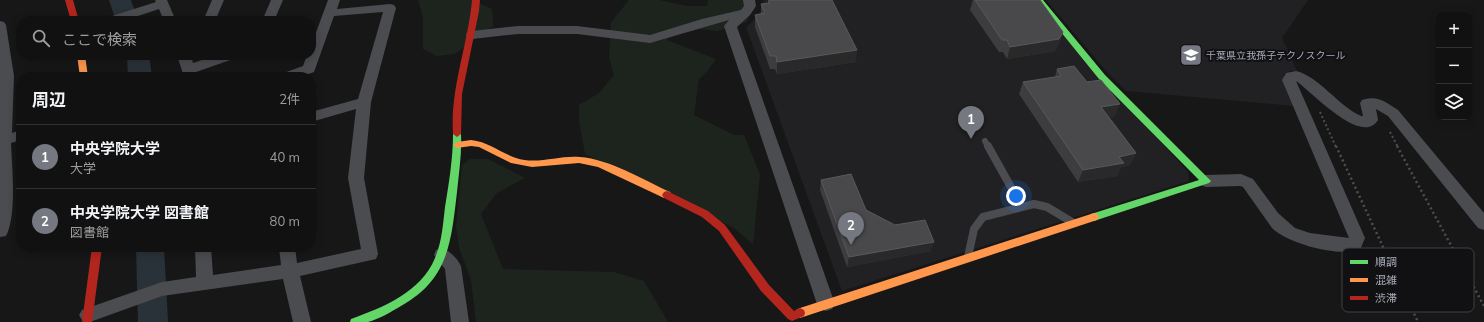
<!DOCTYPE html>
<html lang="ja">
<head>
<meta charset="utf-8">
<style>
  :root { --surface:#111; --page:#1a1a1a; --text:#f1f3f6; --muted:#9c9d9f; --line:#303131; --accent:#757880 }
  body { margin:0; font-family:Mulish,"Noto Sans JP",sans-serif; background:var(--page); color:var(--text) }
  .controls { position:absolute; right:12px; top:12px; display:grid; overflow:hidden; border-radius:8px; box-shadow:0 2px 10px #0003 }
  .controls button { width:36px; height:36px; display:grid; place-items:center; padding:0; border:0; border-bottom:1px solid var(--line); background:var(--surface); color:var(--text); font:20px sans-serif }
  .you { position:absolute; left:1016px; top:196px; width:14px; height:14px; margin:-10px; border:3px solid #fff; border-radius:50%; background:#1a73e8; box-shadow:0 0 0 6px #1a73e833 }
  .badge { display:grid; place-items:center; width:26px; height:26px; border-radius:50%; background:var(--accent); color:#fff; font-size:13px; font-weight:700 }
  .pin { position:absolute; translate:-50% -33px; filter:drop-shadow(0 1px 2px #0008) }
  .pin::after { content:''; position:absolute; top:21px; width:14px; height:12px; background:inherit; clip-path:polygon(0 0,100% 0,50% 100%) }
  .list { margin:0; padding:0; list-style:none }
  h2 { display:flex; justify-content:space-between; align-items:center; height:52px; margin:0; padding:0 16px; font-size:17px }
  h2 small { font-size:13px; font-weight:400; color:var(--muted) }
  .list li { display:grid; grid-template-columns:26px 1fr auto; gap:12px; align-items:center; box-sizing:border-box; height:64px; padding:0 16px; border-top:1px solid var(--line) }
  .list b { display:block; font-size:15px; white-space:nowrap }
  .list p { margin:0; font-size:13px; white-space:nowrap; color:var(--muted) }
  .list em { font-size:13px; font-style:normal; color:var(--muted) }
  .icon { flex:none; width:22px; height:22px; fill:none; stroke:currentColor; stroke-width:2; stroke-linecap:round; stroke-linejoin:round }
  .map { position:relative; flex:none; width:1484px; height:322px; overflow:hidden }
  .search { position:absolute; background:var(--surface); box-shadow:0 2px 10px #0003; left:16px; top:16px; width:300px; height:44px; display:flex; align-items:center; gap:10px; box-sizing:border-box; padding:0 14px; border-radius:16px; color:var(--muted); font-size:15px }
  .panel { position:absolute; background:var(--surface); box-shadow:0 2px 10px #0003; left:16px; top:72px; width:300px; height:180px; border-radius:16px }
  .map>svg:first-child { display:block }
</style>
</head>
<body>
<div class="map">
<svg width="1484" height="322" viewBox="0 0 1484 322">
  <rect width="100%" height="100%" fill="#171717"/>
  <path fill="#212123" d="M763 0H1033L1188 172 1189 181 842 291 746 27 757 17 764 5Z
    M1046 0H1308L1282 38 1297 71H1290L1284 74 1283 80 1294 106 1126 91 1106 71Z"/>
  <path fill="#1d241e" d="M418 0H472L492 9 493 26 455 54 437 56 423 49V17Z
    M629 0H660L687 6H707L708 0H755L747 22 718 31 676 27 667 40 716 59 707 72 699 79 694 115 734 135H744L760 175 753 244 734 228 585 154 579 121V105L599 93 614 75 609 57 611 22Z
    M470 159H488L525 178 497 193 481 214 503 269 614 272 644 281 668 322H476L471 280 459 248 456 226 462 165Z"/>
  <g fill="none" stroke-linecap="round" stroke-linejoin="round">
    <path fill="#2a3239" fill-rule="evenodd" d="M109 0H131L138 21H116Z
      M127 55H149L152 77H128Z
      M136 247H164L168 322H138Z"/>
    <path stroke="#4d4e52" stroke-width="2" stroke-dasharray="2 2.5" stroke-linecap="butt" d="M1320 112 1336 147
      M1390 132 1398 147"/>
    <path stroke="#4d4e52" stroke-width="2.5" stroke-dasharray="2 3" stroke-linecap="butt" d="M1336 146 1418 322
      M1397 146 1484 306"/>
    <path stroke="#4b4c50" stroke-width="6" d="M985 141 988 147"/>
    <path stroke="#4b4c50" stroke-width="8" d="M988 146 1022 207
      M968 257 974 229 983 217 1034 204 1047 207 1072 222"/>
    <path fill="#4b4c50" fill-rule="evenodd" d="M155 0H167L176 21H164L159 9 123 21H104L106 18 156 2Z
      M212 0H224L215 21H203Z
      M271 0H283L274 21H262Z
      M328 0H340L337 9 390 4 394 5 396 8 371 102 364 178 378 254 376 259 300 276 311 322H293L283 279 162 296 90 322 82 320 79 315 82 310 162 282 196 277 195 247H211L213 275 281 265 279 247H295L297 263 361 249 348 178 356 109 311 122V112L358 99 383 12 334 16 314 72 300 77H279L281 74 303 66 307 55H311V46Z
      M743 0H755L756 6 750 15 737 27 835 304 832 309 826 311 820 309 817 304 724 26 729 20 650 43 577 34H518L472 39 467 38 466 35 467 32 472 31 518 26H577L650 35 702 19 741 10 744 6Z
      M0 21 4 22 6 25 14 76 12 133 21 130V140L11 143C12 167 17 215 6 236L0 237Z
      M177 55H191L193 63 217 55H238L236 58 196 72 198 77H184Z
      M1296 71C1320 77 1337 105 1361 116H1363L1360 103 1362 100C1378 95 1385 102 1398 110L1484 213V230L1478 228 1388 116 1376 109 1378 120C1362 147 1311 91 1296 81L1365 238 1360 250C1339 257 1288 244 1272 228L1243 187 1240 186 1206 187 1201 185 1198 181 1201 177 1206 175 1241 174 1253 179 1278 213 1295 228 1310 233 1349 238 1282 80 1286 73Z
      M442 248C450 251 457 258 461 266L469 322H451L445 269 434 255 436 250Z"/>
    <path fill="#63d668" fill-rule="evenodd" d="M1035 0H1043L1105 75 1211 181 1209 183 1094 221 1091 220 1089 217 1091 214 1199 180 1099 79Z
      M457 131 461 134C462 153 459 172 457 192 451 242 449 279 401 306 391 312 379 319 368 322 362 322 355 322 350 322L351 319C384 307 421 292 435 258 442 242 443 224 445 207 449 183 453 158 453 134Z"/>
    <path fill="#ff974d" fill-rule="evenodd" d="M77 55H85L88 77H80Z
      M471 140C489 142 499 152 516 158 537 165 559 155 580 157 609 159 644 180 670 192L672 195 670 198H664L598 167 579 163 532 167 511 163 479 147 471 146 457 148 453 145 457 142Z
      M1094 213 1097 214 1099 217 1097 220 800 318 796 316 795 313 796 310 800 308Z"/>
    <path fill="#b3261e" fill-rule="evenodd" d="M65 0H73L79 21H71Z
      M472 0H480L479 11 462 94 461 134 457 137 453 134C450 88 468 45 472 0Z
      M667 191 708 211 725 225 769 285 794 311 800 308 804 310 805 313 804 316 792 321 788 319 761 291 719 231 702 217 664 198 662 195 664 192Z
      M92 247H102L92 322H82Z"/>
  </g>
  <path fill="#3d3d3f" d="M768 0 856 62 777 74 775 69H770L755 27V15L761 14V4L768 3Z
    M973 0H1040L1063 32 1059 44 1055 51 1007 59 1003 52H999L970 10Z
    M1057 69 1115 116 1109 117 1136 153 1130 165 1121 167 1117 176 1078 182 1019 94 1023 82 1055 77Z
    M821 180 866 210 931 251 847 267 820 190Z"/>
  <path fill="#29292a" d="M1063 32 1059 44 1055 51 1007 59 1010 47Z
    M857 50 856 62 777 74V62Z
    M1120 104 1115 116 1096 119 1101 107Z
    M1136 153 1130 165 1121 167 1117 176 1078 182 1083 170 1119 157Z
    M934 242 931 251 847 267 849 257Z"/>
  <path fill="#49494c" stroke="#58595d" d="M769 0H832L857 50 777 62 776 56H770L755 15 765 13 761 4 769 3Z
    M975 0H1040L1063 32 1059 39 1010 47 1007 40H1002Z
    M1074 66 1087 82 1101 80 1120 104 1101 107 1136 153 1119 157 1124 163 1083 170 1023 82 1061 76 1057 69Z
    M851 174 866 210 895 225 925 220 934 242 849 257 821 180Z"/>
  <defs>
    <g id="university-square" transform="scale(1.15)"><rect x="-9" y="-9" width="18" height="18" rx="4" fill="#757880" stroke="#111113"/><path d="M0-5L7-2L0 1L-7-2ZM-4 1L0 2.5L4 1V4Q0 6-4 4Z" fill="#fff"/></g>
  </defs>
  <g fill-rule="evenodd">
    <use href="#university-square" x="1191" y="55"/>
  </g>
  <g text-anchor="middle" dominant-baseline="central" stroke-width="4" stroke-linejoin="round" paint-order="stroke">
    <g font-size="10" fill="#a8adb8" stroke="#111113" text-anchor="start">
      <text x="1206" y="55">千葉県立我孫子テクノスクール</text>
    </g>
  </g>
  <rect x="1342" y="248" width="132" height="64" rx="6" fill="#111113" stroke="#3e4045" stroke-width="1"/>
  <rect x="1350" y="260" width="18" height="4" fill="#63d668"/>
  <rect x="1350" y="278" width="18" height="4" fill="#ff974d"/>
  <rect x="1350" y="296" width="18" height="4" fill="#b3261e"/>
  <g font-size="11" fill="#a8adb8">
    <text x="1375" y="266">順調</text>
    <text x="1375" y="284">混雑</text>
    <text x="1375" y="302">渋滞</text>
  </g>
</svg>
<div class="controls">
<button>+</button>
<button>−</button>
<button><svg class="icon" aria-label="layers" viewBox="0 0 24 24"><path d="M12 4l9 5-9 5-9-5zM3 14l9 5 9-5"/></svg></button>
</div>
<div class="you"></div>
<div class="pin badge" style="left:971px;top:139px">1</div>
<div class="pin badge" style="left:851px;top:245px">2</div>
<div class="search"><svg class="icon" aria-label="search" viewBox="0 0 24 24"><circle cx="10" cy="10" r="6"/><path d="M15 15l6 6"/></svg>ここで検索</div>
<section class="panel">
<h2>周辺<small>2件</small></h2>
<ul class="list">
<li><span class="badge">1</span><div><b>中央学院大学</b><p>大学</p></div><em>40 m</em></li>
<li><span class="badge">2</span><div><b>中央学院大学 図書館</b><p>図書館</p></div><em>80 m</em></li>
</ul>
</section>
</div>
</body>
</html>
